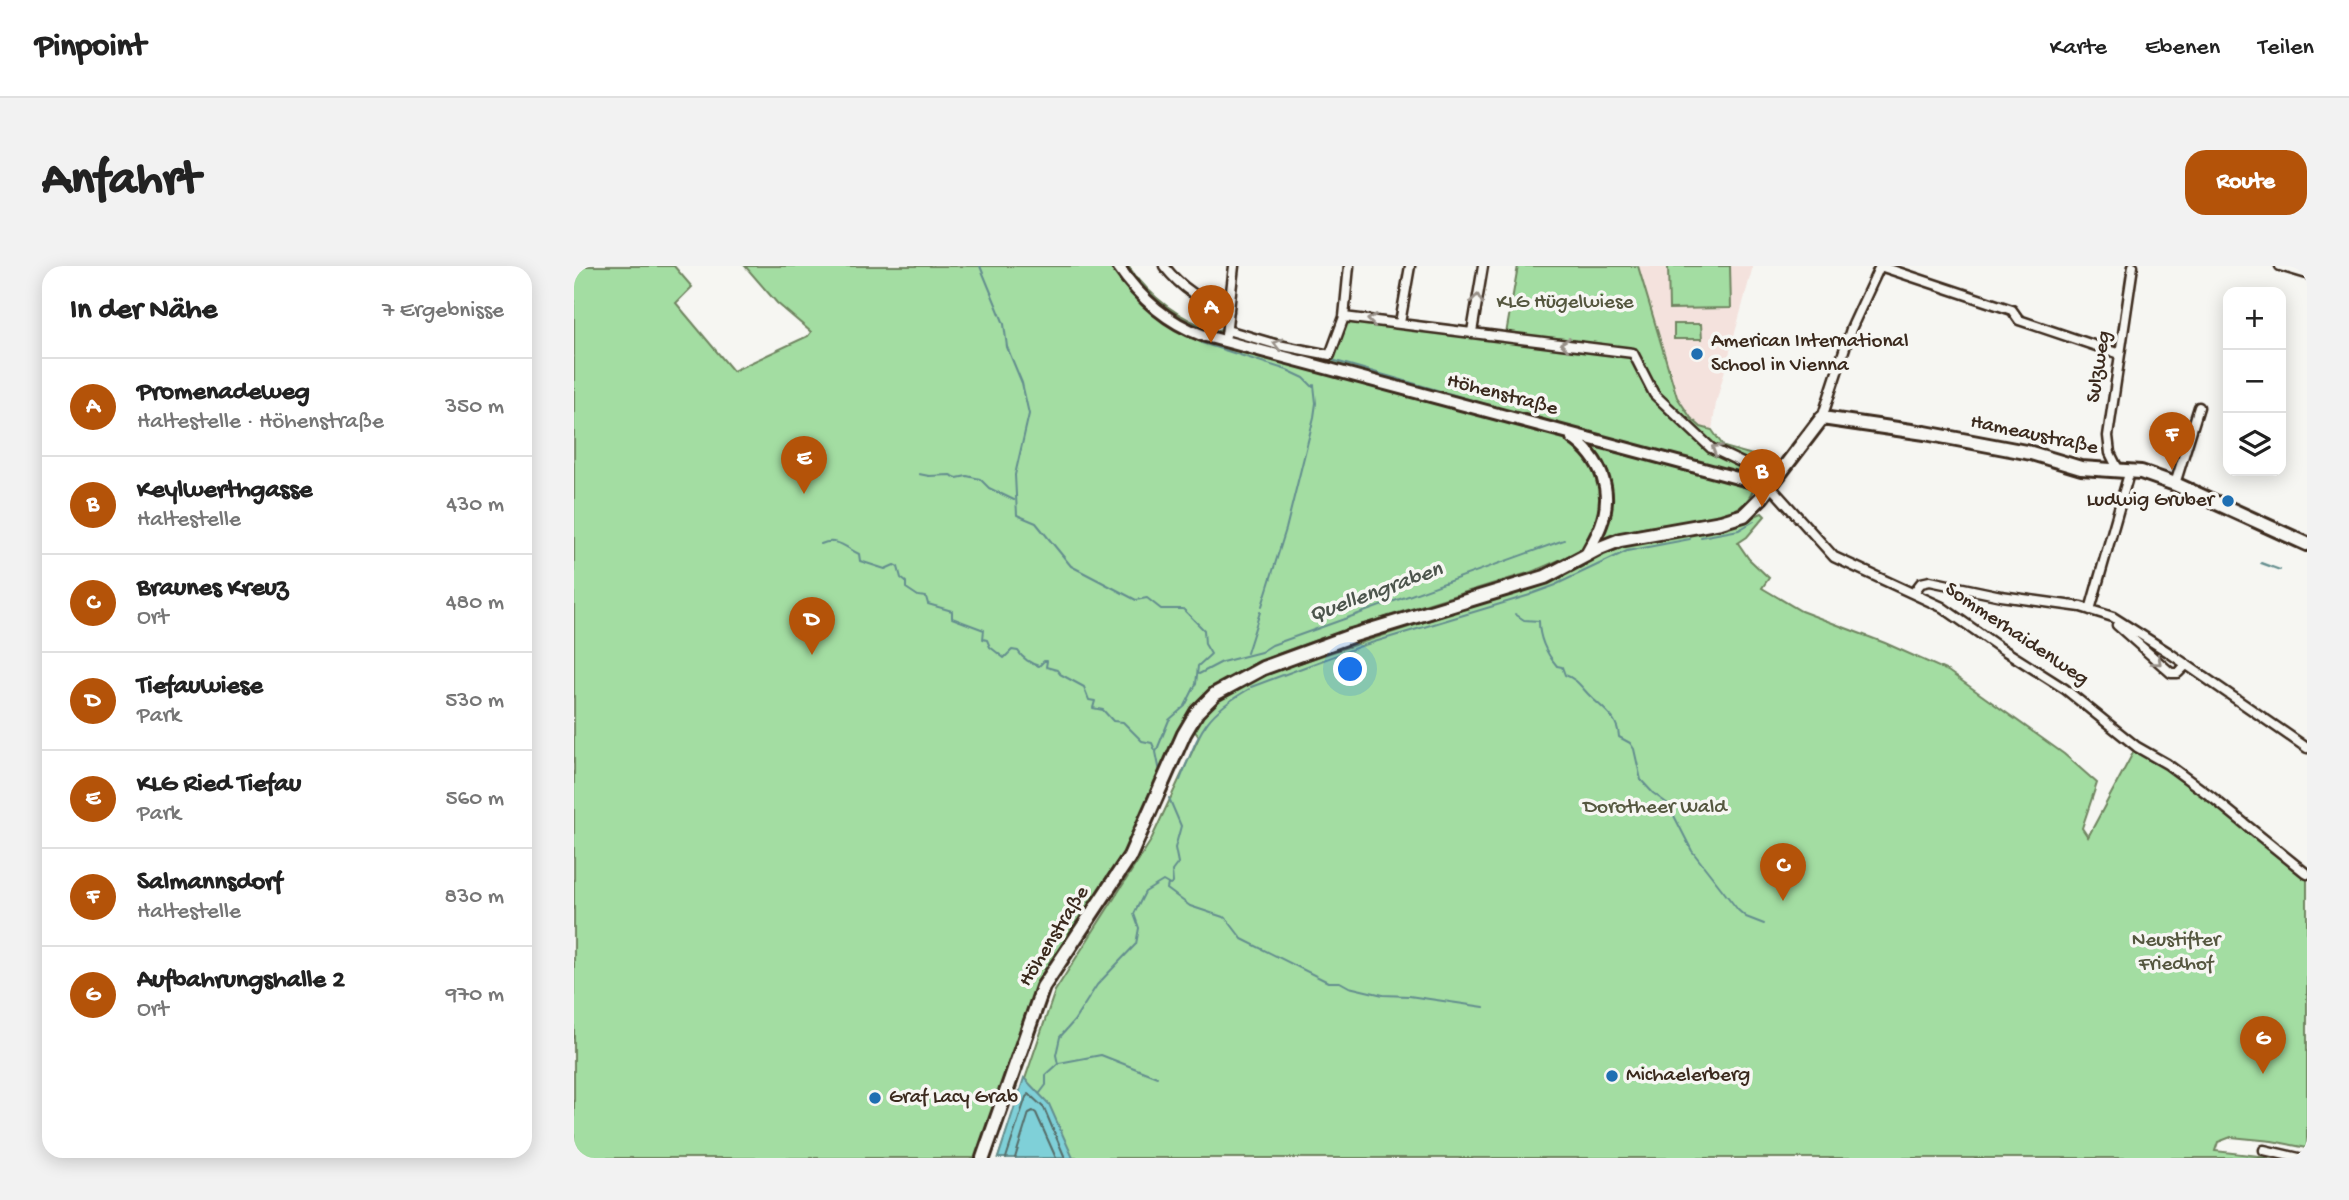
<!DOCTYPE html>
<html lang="de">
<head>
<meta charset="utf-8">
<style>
  :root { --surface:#fff; --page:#f2f2f2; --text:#222; --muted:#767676; --line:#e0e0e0; --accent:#b45309 }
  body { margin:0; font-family:"Gochi Hand",sans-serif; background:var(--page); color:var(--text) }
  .controls { position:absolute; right:21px; top:21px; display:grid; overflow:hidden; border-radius:14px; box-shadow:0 4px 18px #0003 }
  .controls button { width:63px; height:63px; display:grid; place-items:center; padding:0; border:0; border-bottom:2px solid var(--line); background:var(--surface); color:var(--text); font:35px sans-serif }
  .you { position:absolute; left:777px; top:404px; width:24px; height:24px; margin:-18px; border:5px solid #fff; border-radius:50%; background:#1a73e8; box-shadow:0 0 0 10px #1a73e833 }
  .badge { display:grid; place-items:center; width:46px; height:46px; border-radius:50%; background:var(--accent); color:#fff; font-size:23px; font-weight:700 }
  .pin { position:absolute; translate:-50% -58px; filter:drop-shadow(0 2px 4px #0008) }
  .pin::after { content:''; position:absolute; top:37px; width:24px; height:21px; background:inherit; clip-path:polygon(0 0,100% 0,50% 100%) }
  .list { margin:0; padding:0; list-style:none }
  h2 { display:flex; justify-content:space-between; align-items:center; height:91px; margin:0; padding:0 28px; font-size:30px }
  h2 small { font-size:23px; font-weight:400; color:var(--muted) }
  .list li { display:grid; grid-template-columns:46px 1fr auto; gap:21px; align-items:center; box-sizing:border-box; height:98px; padding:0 28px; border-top:2px solid var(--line) }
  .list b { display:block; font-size:26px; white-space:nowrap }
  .list p { margin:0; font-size:23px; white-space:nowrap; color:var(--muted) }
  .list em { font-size:23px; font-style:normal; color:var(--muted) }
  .icon { flex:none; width:38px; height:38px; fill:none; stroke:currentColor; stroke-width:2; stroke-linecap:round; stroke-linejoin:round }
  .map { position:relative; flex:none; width:1733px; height:892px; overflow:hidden; border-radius:21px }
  header { display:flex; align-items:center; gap:42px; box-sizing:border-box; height:98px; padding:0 35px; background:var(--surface); border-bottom:2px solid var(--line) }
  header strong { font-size:33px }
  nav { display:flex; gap:38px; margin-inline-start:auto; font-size:24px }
  .intro { display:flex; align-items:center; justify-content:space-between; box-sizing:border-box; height:168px; padding:0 42px }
  h1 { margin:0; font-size:49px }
  .button { padding:18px 32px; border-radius:21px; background:var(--accent); color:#fff; font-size:24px; font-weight:700 }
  main { display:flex; gap:42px; padding:0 42px }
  aside { flex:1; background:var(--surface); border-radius:21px; box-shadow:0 4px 18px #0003 }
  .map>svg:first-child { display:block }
</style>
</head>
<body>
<header>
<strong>Pinpoint</strong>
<nav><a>Karte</a><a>Ebenen</a><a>Teilen</a></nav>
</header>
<div class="intro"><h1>Anfahrt</h1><a class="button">Route</a></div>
<main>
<aside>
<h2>In der Nähe<small>7 Ergebnisse</small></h2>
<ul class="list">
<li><span class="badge">A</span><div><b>Promenadeweg</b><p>Haltestelle · Höhenstraße</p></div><em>350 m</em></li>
<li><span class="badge">B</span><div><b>Keylwerthgasse</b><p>Haltestelle</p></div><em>430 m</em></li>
<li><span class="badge">C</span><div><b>Braunes Kreuz</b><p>Ort</p></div><em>480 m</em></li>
<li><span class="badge">D</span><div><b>Tiefauwiese</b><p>Park</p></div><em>530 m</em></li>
<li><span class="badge">E</span><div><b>KLG Ried Tiefau</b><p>Park</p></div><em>560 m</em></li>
<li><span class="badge">F</span><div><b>Salmannsdorf</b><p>Haltestelle</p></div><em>830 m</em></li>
<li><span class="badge">G</span><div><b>Aufbahrungshalle 2</b><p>Ort</p></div><em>970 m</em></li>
</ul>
</aside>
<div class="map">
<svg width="1733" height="892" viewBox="0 0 1733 892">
  <rect width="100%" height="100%" fill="#f6f6f2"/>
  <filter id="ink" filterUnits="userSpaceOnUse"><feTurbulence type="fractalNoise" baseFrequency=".0143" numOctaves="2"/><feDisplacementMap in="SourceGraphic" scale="14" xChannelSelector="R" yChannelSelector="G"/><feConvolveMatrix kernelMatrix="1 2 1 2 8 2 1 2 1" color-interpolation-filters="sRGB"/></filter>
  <g filter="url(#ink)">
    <path fill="#f4e2dd" d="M1064 0H1179L1142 137 1138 164 1127 161 1117 152 1103 131Z"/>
    <path fill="#a3dda2" stroke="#6f8460" stroke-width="2" d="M0 0H100L118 21 102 37 159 105 234 70 237 66 203 37 171 0H554C578 32 604 53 643 65L649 62 661 63 755 85 768 47 932 68 944 0H1064L1103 131 1117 152 1127 161 1138 164 1150 181 1200 195C1195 200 1190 206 1186 211 1179 222 1177 235 1164 242 1133 258 1093 255 1059 264 1023 274 989 294 954 307 892 326 830 344 769 365 717 383 656 400 618 443L553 581 466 714 454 743 402 892H0Z
      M1094 0H1156L1157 42 1095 43Z
      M1100 58H1127L1128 73H1100Z
      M1188 247 1191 250 1173 271 1164 277 1175 293 1195 312 1188 322 1227 345 1311 377 1374 405 1490 488 1523 517 1508 562 1514 571 1560 485 1585 498 1660 554 1733 613V882L1698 875 1657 871 1644 876 1641 885 1702 892H424L481 725 576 576 625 471 618 461C646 426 666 420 707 403L978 314 1025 290 1064 276 1161 258Z"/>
    <path fill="#7fd0d8" stroke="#648e8e" stroke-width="2" d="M450 812 475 838 499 892H424Z"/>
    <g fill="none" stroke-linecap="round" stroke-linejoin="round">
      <path stroke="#566c68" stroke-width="2" d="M432 892 452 831 455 828 470 842 491 892
        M441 892 455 847 459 845 462 847 482 892"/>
      <path stroke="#648e8e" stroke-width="2" d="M406 0 430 58 433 81 448 117 455 148 441 209 443 249 462 257 497 300 562 334 573 332 587 343H609L630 364 631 378 637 388 624 400 622 418 611 440 595 454 582 486 586 506
        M551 0 561 13
        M576 30 596 47
        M604 52 623 60
        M657 71 677 75
        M628 77 713 104 730 112 739 121
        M758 94 996 162
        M345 208 355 210 376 209 383 212 393 210 406 213 415 222 440 234
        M1127 271 1165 264 1180 255
        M247 278C262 271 271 281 285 288L286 295 311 303 320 299 324 301 327 312 332 316V322L344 330 352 331 354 338 378 345V352L410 364 409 373 413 374 416 381 430 392 438 384 444 385C448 392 457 398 465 400L470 395H473L472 401 483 404 486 408 510 421 515 434 521 435 519 442 529 444 539 455 549 456 568 475 578 477 581 484
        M1687 297 1706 304
        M983 318 1053 285 1116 273
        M957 328 982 319
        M688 340 712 263 740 151 742 137 740 119
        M941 348 950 354 965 355C965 373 972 387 983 400L988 401 991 409C1002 412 1008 422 1016 430 1029 443 1044 451 1045 471L1056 477 1060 483 1067 514 1079 527 1094 538 1118 585 1164 644 1172 651 1190 658
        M673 387 686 346
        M625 408 648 396 687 386 698 379 990 274
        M677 421 787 380 956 329
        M606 514C626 466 628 450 675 423
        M594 618 593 623 616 640 652 652 668 673 754 716H766L775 721 809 729 835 730 910 741
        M485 797 527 789 583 811
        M466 827 472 819V809L484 798 482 789 486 771 500 755 523 719 562 678 565 662 560 648 571 626 589 615 596 619 599 617 598 605 604 597 601 582 607 560 595 532"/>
      <g stroke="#3b2a1e" stroke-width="13">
        <path id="minor" d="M590 0C608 23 628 35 655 45
          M1306 0 1438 44 1445 54 1546 88
          M1706 0 1733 8
          M770 51 1059 87 1080 128 1137 182 1202 213
          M826 57 836 0
          M653 64 704 79 756 89 770 51 775 0
          M898 66 909 0
          M652 69 660 0
          M1248 152 1277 63 1306 0
          M1545 205 1536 187 1534 170 1559 0
          M1601 218 1625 141
          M1197 221 1260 291 1368 341 1425 381 1491 423 1563 481 1593 498 1639 532 1733 608
          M1340 326 1347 317 1356 315 1427 330 1507 341 1539 351 1594 386 1733 482
          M1516 344 1556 204
          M1543 359 1597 407H1604L1612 399
          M1690 884 1725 892"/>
      </g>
      <g stroke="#3b2a1e" stroke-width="16">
        <path id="tertiary" d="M544 0C565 31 592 56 628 69L1197 221
          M998 172C1027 192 1040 225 1027 259 1023 270 1017 279 1012 289"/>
      </g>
      <g stroke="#3b2a1e" stroke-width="18">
        <path id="secondary" d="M409 892 469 721 556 590 610 468 623 446 641 428 689 402 777 370 971 311 1026 282 1046 274 1147 256 1170 249 1187 232 1248 152 1351 167 1457 187 1507 202 1567 206 1601 218 1733 278"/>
      </g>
      <use href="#minor" stroke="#f6f6f2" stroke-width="8"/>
      <use href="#tertiary" stroke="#f6f6f2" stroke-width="10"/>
      <use href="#secondary" stroke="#f6f6f2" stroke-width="12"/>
    </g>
    <defs><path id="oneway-chevron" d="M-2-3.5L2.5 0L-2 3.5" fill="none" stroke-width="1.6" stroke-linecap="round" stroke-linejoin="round" transform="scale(1.75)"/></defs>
    <g stroke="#989088">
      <use href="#oneway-chevron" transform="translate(903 33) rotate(-81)"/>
      <use href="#oneway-chevron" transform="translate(798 54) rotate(-173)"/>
      <use href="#oneway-chevron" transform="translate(704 78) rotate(-166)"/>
      <use href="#oneway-chevron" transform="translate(991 78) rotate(-173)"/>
      <use href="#oneway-chevron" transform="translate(1142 183) rotate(-148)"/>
      <use href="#oneway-chevron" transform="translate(1583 395) rotate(41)"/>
    </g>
  </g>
  <g fill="#1f6fb2" stroke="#f6f6f2" stroke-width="2.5">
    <circle cx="1123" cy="88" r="7"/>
    <circle cx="1654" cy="235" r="7"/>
    <circle cx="1038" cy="810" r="7"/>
    <circle cx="301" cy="832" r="7"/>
  </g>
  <g text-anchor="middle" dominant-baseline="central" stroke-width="7" stroke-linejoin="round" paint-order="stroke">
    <g font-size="21" fill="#55573f" stroke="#f6f6f2">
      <text x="991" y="37">KLG Hügelwiese</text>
      <text x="1081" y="542">Dorotheer Wald</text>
      <text x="1602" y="675">Neustifter<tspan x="1602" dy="24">Friedhof</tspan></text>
    </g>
    <g font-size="21" fill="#3b2a1e" stroke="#f6f6f2" text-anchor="start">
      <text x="1137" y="76">American International<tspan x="1137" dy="24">School in Vienna</tspan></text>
      <text x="1640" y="235" text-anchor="end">Ludwig Gruber</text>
      <text x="1052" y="810">Michaelerberg</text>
      <text x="315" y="832">Graf Lacy Grab</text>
    </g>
    <g font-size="21" fill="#3b2a1e" stroke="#f6f6f2">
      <text transform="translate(1526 101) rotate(-81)">Sulzweg</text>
      <text transform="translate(928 130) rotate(15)">Höhenstraße</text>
      <text transform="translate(1460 170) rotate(12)">Hameaustraße</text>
      <text transform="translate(1442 369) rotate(34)">Sommerhaidenweg</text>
      <text transform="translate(481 671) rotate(-58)">Höhenstraße</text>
    </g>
    <g font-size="23" font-style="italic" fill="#4c544c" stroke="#f6f6f2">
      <text transform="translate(802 327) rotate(-20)">Quellengraben</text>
    </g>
  </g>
</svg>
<div class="controls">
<button>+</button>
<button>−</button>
<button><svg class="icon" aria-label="layers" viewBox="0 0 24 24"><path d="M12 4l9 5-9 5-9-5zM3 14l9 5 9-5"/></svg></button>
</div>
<div class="you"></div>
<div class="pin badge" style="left:637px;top:77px">A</div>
<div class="pin badge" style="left:1188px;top:241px">B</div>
<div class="pin badge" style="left:1209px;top:635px">C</div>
<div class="pin badge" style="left:238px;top:389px">D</div>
<div class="pin badge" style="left:230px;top:228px">E</div>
<div class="pin badge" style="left:1598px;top:204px">F</div>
<div class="pin badge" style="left:1689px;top:808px">G</div>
</div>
</main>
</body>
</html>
